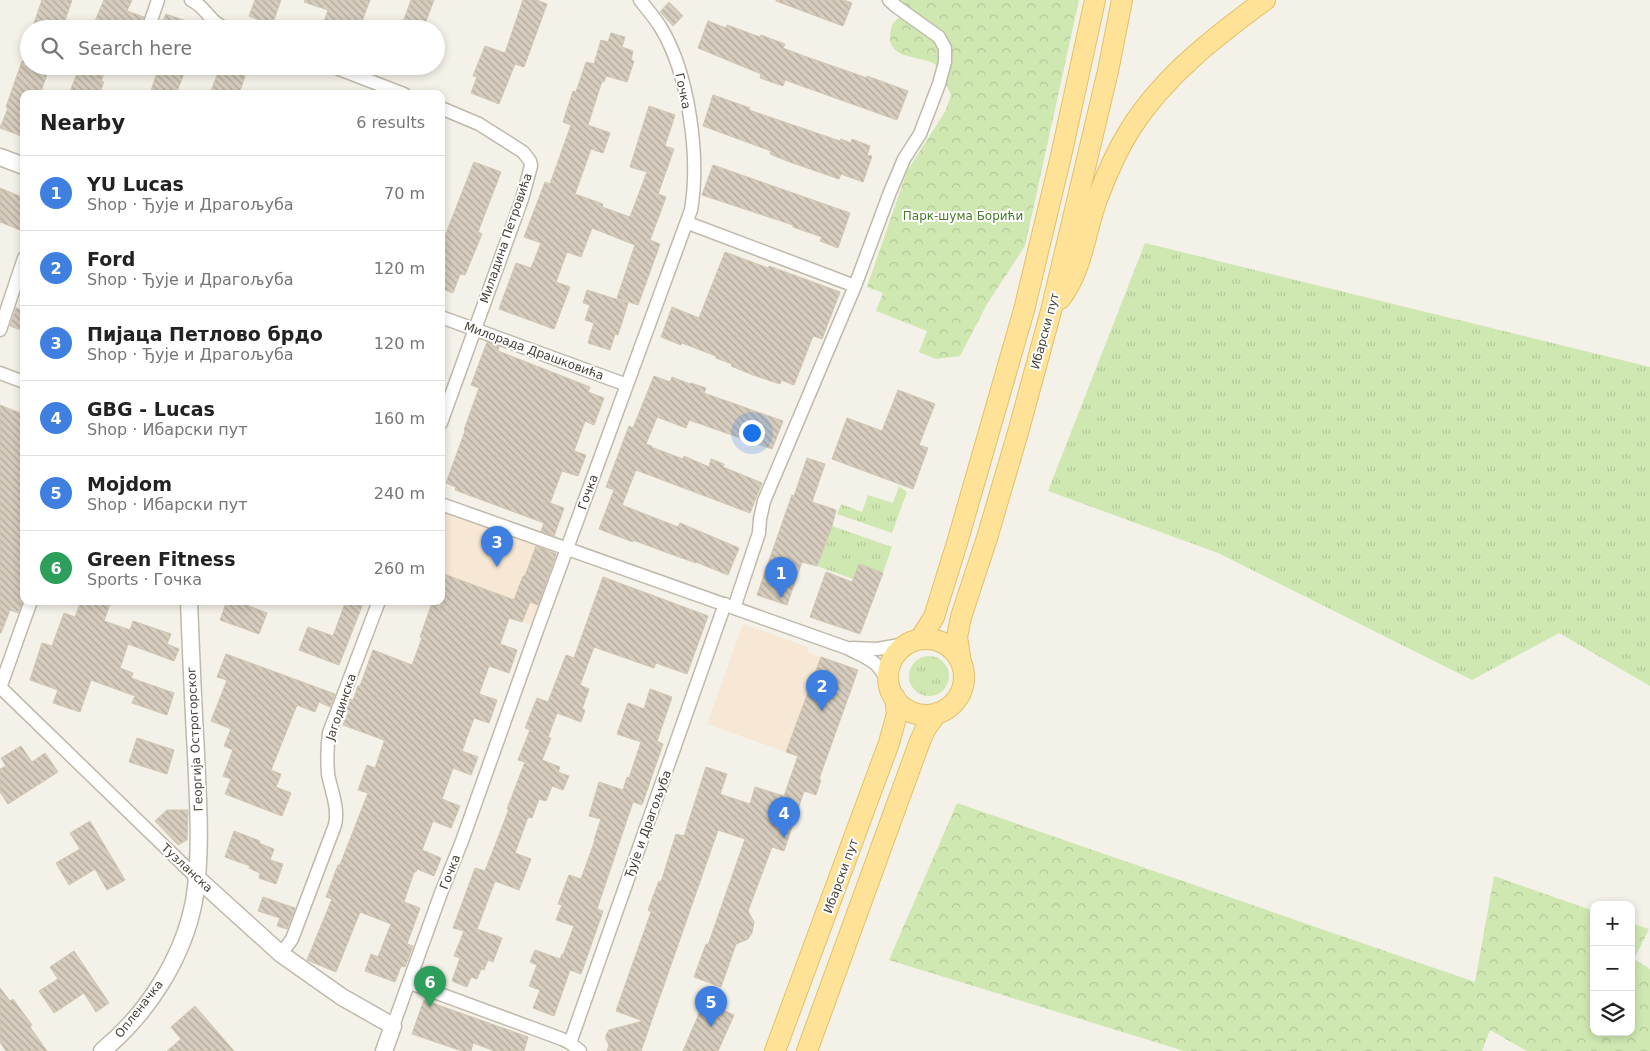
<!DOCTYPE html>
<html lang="en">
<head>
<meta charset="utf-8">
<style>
  :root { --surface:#fff; --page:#f6f6f6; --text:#222; --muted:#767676; --line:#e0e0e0; --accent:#fa3e1a }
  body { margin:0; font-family:"DejaVu Sans",sans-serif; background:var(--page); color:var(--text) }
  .controls { position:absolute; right:15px; bottom:15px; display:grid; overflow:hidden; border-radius:10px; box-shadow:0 2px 8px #0003 }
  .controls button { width:45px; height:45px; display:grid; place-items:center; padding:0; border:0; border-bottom:1px solid var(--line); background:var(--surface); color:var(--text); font:25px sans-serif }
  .you { position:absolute; left:751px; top:432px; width:18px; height:18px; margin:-12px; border:4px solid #fff; border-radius:50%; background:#1a73e8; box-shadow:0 0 0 8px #1a73e833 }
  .badge { display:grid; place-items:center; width:32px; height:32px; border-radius:50%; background:var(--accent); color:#fff; font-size:16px; font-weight:700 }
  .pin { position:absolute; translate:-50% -41px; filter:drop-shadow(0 1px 2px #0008) }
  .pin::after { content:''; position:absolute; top:26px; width:18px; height:15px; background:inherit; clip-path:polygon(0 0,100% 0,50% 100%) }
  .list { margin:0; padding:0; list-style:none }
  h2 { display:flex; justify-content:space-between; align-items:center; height:65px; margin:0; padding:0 20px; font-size:21px }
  h2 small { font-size:16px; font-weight:400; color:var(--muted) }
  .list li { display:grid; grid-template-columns:32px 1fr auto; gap:15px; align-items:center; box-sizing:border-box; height:75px; padding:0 20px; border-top:1px solid var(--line) }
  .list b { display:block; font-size:19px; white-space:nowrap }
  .list p { margin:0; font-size:16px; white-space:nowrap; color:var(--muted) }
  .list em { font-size:16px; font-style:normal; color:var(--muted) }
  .icon { flex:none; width:28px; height:28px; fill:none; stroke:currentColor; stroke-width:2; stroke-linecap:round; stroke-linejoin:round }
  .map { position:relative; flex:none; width:1650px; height:1051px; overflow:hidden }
  .search { position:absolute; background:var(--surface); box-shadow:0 2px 8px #0003; left:20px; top:20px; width:425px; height:55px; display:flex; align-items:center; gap:12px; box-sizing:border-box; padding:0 18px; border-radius:28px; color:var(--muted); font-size:19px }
  .panel { position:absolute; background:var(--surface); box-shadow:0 2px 8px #0003; left:20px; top:90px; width:425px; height:515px; border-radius:10px }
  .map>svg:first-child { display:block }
</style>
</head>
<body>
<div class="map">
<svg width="1650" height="1051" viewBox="0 0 1650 1051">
  <defs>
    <pattern id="grass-tufts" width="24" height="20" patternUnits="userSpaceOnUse" patternTransform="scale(1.25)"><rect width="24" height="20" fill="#cfe8b1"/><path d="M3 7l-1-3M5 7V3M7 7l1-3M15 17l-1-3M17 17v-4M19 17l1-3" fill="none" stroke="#b3c899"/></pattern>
    <pattern id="forest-crowns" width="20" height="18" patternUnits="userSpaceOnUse" patternTransform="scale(1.25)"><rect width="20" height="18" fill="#cfe8b1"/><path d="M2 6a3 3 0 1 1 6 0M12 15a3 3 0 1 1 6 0" fill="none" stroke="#b3c899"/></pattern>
    <pattern id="building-back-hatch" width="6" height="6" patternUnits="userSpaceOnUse" patternTransform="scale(1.25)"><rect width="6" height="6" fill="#d6cdbe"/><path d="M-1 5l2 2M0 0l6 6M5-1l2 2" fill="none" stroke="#b0a89b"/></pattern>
  </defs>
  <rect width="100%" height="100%" fill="#f4f1e8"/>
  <path fill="#f6e8d4" d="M443 510 558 553 531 625 441 593V515Z
    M743 624 808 647 807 652 858 670 823 765 707 724Z"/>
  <path fill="url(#grass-tufts)" d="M1145 243 1650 367V686L1559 633 1472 680 1218 553 1048 491Z
    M899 486 907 492 892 533 837 514 841 504 862 512 868 495 893 503Z
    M832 526 892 547 883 573 859 564 853 579 817 566Z
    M909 676a20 20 0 1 1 40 0a20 20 0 1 1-40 0Z"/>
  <path fill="url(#forest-crowns)" d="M901 0H1079L1025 246 987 304 960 356 936 359 919 352 927 331 876 311 883 293 867 287 907 171 945 112 951 95C947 87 942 72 937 66 925 54 883 63 891 30 893 17 903 17 914 14Z
    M957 803 1475 982 1494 876 1594 911V1032H1631V923L1649 929 1634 959 1650 969V1051H1527L1490 1030 1482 1051H1184L889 960Z"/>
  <path fill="url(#building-back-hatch)" stroke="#d1c5b1" d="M42 0H72L62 29H32Z
    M104 0H132L127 11 144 17 140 29H95L98 22 95 21Z
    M255 0H281L272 25 249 16Z
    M305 0H370L359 29H341L324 22 328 10 304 2Z
    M411 0H434L423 29 403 22Z
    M523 0H536L547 4 524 67 515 64 499 104 471 93 477 77 473 76 485 46 505 53Z
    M776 0H844L852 3 843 26 776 1Z
    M669 2 683 16 673 26 660 12Z
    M166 14 203 27 202 29H157L159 22 162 23Z
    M708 21 726 28 727 25 760 37 761 35 785 44 783 48 804 56 867 78V76L908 91 897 120 785 80 783 86 760 78 761 74 698 48Z
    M611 33 625 37 622 47 633 51 631 60 634 61 627 82 606 76 604 82 602 81 588 125 610 133 603 153 591 149 575 194 603 204 602 207 630 217 647 172 630 167 649 106 675 115 665 146 674 149 658 194 666 197 650 240 660 244 638 305 617 298 635 245 592 228 581 257 567 252 556 282 570 287 554 329 499 309 516 263 531 268 541 243 524 237 545 182 550 184 571 125 563 122 573 91 576 92 586 62 594 64 601 40 608 42Z
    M22 61H24V66H50L40 94H24V137L0 128 8 108 6 107Z
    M80 66H107L101 81 104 82 99 94H69Z
    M159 66H187L176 94H150Z
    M220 67 245 76 239 94H210Z
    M713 95 750 108 749 110 840 141 841 139 851 143 852 139 870 146 867 155 872 156 863 182 841 174 839 179 787 161 770 154 771 151 703 126Z
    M474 162 501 172 478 232 482 234 465 275 460 274 453 293 441 288V246Z
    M713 165 850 213 838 248 820 241 822 237 793 227V225L702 195Z
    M0 188 24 198V221L20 230 0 222Z
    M725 252 768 268 769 266 840 292 822 339 813 336 794 385 781 380 780 384 753 375 731 366 732 364 716 358V356L682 343 681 345 661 337 672 307 699 318Z
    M587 290 628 303 618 335 615 334 610 350 588 343 594 323 585 320 590 305 583 303Z
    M16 308 24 311V331L10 326Z
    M487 342 499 347 498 351 590 387 588 392 604 398 594 425 585 421 574 451 586 455 578 476 562 471 550 503 564 508 554 536 541 531 544 523 455 490 456 487 446 483 465 431 464 430 479 388 471 385Z
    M654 376 670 382 672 377 690 384 691 383 706 388 704 393 783 421 772 449 689 420 686 428 657 417 646 444 652 446 651 447 683 459 684 456 709 467 711 459 724 464 723 467 762 483 750 513 636 470 622 505 678 527 680 523 739 548 728 575 696 562V563L668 553 633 540V542L599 529 614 490 606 487 629 426 633 428Z
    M898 390 935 404 919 445 928 448 913 489 832 459 847 418 882 431Z
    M0 405 20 413 19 414 24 416V598L18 613 10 610 1 633H0Z
    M807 458 825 464 812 502 836 510 832 526 817 566 802 562 787 605 757 595 792 495 794 496Z
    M536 546 556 554 538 605 530 602 522 622 509 618 500 644 517 650 509 673 489 666 479 694 497 700 489 723 474 718 462 751 478 757 471 775 453 768 442 799 460 806 451 828 433 821 422 850 441 858 434 876 417 869 416 872H414L404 902 420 908 407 944 413 946 405 967 401 966 395 982 365 971 371 954 378 957 391 924 360 912 336 972 307 960 332 899 326 897 338 865H340L368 793 358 790 367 765 375 768 384 742V740L343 725 348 713 346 712 350 699 353 700 358 686H360L373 650 412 665 422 638 420 637 432 603 441 606V573L514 600 523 576H525Z
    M859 564 883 573 860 634 810 617 826 572 852 582Z
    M603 577 708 616 687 674 656 663 654 668 594 647 580 685 589 689 582 709 585 710 581 722 557 713 548 737 551 738 542 760 560 767 558 772 569 776 563 790 552 786 546 801 539 799 532 818 528 817 515 853 531 859 519 890 495 881 477 929 502 938 493 962 488 960 484 970 481 969 477 979 471 977 467 987 452 981 460 958 454 956 464 931 453 928 475 868 485 871 509 809H507L525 762 518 760 530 730 525 728 537 698 548 702 566 655 574 658Z
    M81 601H111L104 621 130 630 133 621 171 634 167 644 179 649 174 661 128 644 120 668 133 673 131 678 174 693 167 715 132 703 135 696 91 680 80 712 53 703 58 690 30 680 42 643 52 646 64 613 75 617Z
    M227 601H236L267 613 259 634 220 620Z
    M346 601H364L339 665 299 650 308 627 333 636Z
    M226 654 335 694 330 707 319 702 315 712 297 705 271 770 281 774 276 787 291 793 282 816 225 794 231 779 223 776 233 750 224 746 231 729 211 721 227 680 217 677Z
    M821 657 858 670 819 779 821 780 816 795 804 791 784 851 772 847 748 911 754 922 752 933 748 939 736 944 721 987 694 977 706 944 708 945 745 839 718 830 641 1051H607L609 1045 606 1039V1035L609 1030 643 1021 616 1011 651 912 648 910 659 881 661 882 676 834 684 836 706 767 727 774 720 794 750 804 755 787 784 796 798 756 786 752Z
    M650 689 672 697 657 741 663 744 642 805 633 802 597 909 603 911 581 974 570 970 554 1016 533 1008 540 990 529 986 537 965 530 962 535 950 560 959 562 954 563 955 574 926 556 920 562 905 558 904 569 875 581 879 595 840H594L601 819 589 816 599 782 623 790 627 777 629 778 641 742 617 734 628 703 644 709Z
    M137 738 174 750 167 774 129 762Z
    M21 746 32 762 45 753 58 772 8 804 0 792V769L6 766 1 758Z
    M167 810H188L187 840 178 845 155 821Z
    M90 821 125 880 107 890 95 869 69 885 56 863 80 849 70 833Z
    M234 831 260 841 259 843 274 849 270 860 283 864 276 884 259 878 260 873 249 868 250 866 225 857Z
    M263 897 295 908 287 929 277 926 280 918 258 911Z
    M74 951 109 1003 96 1012 84 993 54 1013 39 991 58 979 50 967Z
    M0 988 10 1001 13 999 32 1025 30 1027 47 1051H6L0 1042Z
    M424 1000 528 1037 524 1051H495L473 1043 471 1051H462L412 1034Z
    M704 1002 734 1015 718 1051H683Z
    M195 1006 234 1051H167L181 1039 171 1027Z"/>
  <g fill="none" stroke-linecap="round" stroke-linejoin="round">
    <g stroke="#c0b9ab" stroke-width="15">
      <path id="minor" d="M191 0C208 8 207 21 227 29
        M148 29 158 0
        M331 66 404 94
        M441 108 479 124 523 152 530 161 531 166 522 199 441 423
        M688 223 855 286
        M441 317 627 385
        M0 330 24 258
        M0 373 24 382
        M441 504 847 648C870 660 879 660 889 686
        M734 608 759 533 760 519 764 501 855 286 890 192 904 159 920 134 939 84 945 62V48L939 37 897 7 889 0
        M852 648 877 649 906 644
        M0 687 196 877
        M0 688 31 601
        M281 954 292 939 335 825C339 807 331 791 328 774 327 760 327 747 329 733L379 601
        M410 983 562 1039 570 1043 580 1051
        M393 1026 441 893 462 841 536 633 691 210C700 157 689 74 661 28 655 18 647 9 640 0
        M570 1043 725 604"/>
    </g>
    <g stroke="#c0b9ab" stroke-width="19">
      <path id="tertiary" d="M0 157 24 166
        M196 877 281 954 342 997 393 1026 384 1051
        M102 1051C147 1014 183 959 194 901 202 853 198 802 196 753 193 703 191 652 189 601"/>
    </g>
    <g stroke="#e4c067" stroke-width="22">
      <path id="primary" d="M1060 299C1083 270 1085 230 1098 197 1107 173 1117 150 1131 128 1165 75 1215 37 1265 0
        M888 677a38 38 0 1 1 76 0a38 38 0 1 1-76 0Z
        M920 639 934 617 957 543 1024 310 1061 156 1095 0
        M960 657 957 637 961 617 987 538 1019 429 1051 311 1108 71 1122 0
        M775 1051 889 743 897 714 895 698
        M807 1051 920 741 926 728 937 713"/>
    </g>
    <use href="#minor" stroke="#fff" stroke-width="12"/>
    <use href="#tertiary" stroke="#fff" stroke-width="16"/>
    <use href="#primary" stroke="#fee298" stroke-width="20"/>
  </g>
  <g text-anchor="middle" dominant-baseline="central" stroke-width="4" stroke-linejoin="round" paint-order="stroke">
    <g font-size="12" fill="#484137" stroke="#fff">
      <text transform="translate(683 91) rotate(78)">Гочка</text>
      <text transform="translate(506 238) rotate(-71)">Миладина Петровића</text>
      <text transform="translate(1045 331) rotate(-75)">Ибарски пут</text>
      <text transform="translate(534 351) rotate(20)">Милорада Драшковића</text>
      <text transform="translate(588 492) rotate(-70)">Гочка</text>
      <text transform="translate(341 707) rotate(-71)">Јагодинска</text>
      <text transform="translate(195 739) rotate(-93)">Георгија Острогорског</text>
      <text transform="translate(648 824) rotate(-70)">Ђује и Драгољуба</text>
      <text transform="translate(187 868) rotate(43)">Тузланска</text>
      <text transform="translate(450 872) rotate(-68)">Гочка</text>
      <text transform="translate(841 876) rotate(-70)">Ибарски пут</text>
      <text transform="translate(139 1009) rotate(-52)">Опленачка</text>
    </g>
    <g font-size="12" fill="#477a29" stroke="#fff">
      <text x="963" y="216">Парк-шума Борићи</text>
    </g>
  </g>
</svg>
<div class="controls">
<button>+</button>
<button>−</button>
<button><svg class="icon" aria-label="layers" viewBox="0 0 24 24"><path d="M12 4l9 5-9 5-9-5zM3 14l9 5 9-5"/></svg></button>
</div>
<div class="you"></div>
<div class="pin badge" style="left:781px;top:598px;background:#3f7fe0">1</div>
<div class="pin badge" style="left:822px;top:711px;background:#3f7fe0">2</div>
<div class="pin badge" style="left:497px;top:567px;background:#3f7fe0">3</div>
<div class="pin badge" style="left:784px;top:838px;background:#3f7fe0">4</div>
<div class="pin badge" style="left:711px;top:1027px;background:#3f7fe0">5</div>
<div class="pin badge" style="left:430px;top:1007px;background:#2e9e5b">6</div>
<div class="search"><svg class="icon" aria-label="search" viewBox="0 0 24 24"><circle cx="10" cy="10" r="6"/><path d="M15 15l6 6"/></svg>Search here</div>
<section class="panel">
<h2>Nearby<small>6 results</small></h2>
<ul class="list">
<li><span class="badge" style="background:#3f7fe0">1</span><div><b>YU Lucas</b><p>Shop · Ђује и Драгољуба</p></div><em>70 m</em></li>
<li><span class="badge" style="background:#3f7fe0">2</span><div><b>Ford</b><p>Shop · Ђује и Драгољуба</p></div><em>120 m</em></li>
<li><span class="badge" style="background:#3f7fe0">3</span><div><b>Пијаца Петлово брдо</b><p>Shop · Ђује и Драгољуба</p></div><em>120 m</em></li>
<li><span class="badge" style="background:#3f7fe0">4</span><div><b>GBG - Lucas</b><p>Shop · Ибарски пут</p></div><em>160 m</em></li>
<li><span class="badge" style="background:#3f7fe0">5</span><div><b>Mojdom</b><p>Shop · Ибарски пут</p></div><em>240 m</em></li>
<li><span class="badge" style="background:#2e9e5b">6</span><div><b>Green Fitness</b><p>Sports · Гочка</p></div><em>260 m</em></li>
</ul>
</section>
</div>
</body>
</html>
